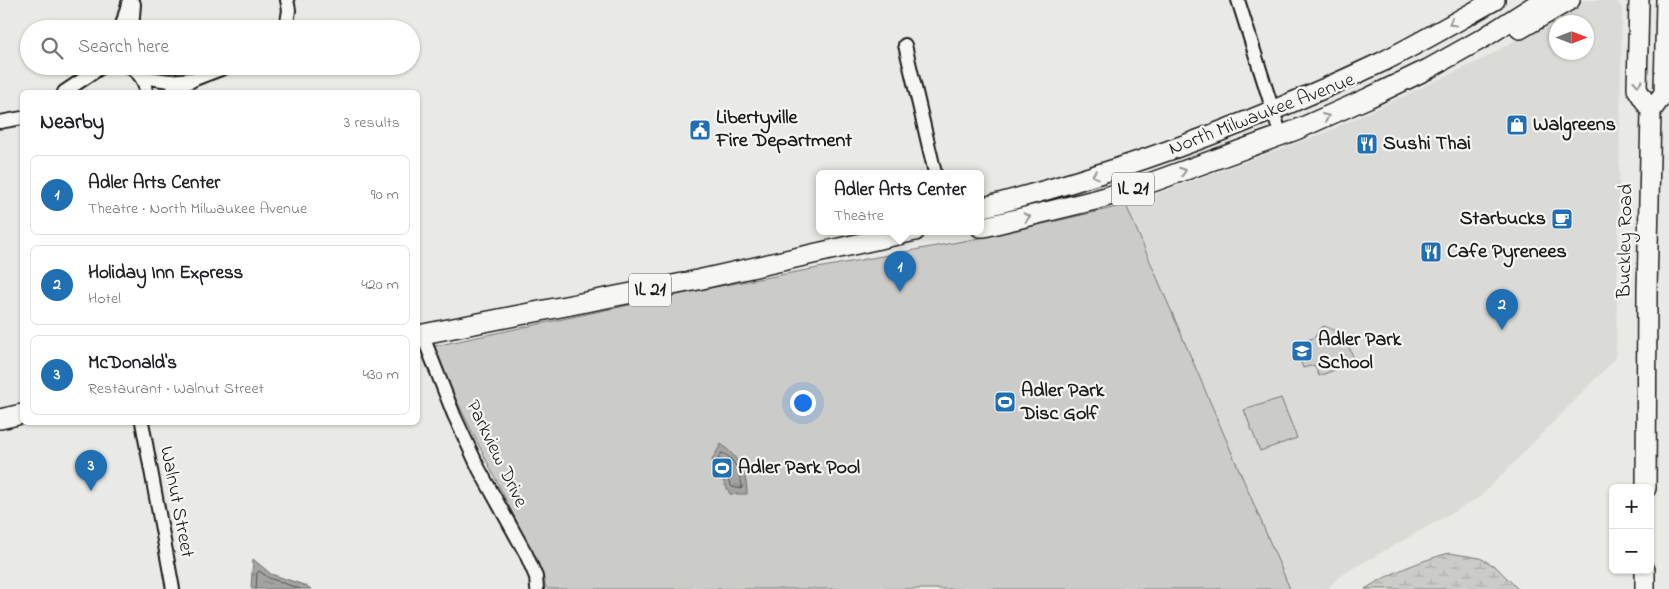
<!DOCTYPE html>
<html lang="en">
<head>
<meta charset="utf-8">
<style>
  :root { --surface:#fff; --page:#f6f6f6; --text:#202124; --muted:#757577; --line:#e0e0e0; --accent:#1f6fb2 }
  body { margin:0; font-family:"Indie Flower",sans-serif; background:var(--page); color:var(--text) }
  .controls { position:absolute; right:15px; bottom:15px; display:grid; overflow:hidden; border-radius:8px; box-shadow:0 1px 4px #0004 }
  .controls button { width:45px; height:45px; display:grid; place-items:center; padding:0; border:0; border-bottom:1px solid var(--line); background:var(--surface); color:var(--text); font:25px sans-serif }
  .compass { position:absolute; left:1549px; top:15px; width:45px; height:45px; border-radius:50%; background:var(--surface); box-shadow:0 1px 4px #0004; rotate:90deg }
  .you { position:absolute; left:802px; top:402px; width:18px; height:18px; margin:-12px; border:4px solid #fff; border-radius:50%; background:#1a73e8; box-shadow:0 0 0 8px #1a73e833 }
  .badge { display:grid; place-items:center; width:32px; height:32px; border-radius:50%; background:var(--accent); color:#fff; font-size:16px; font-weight:700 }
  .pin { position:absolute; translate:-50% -41px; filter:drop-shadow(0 1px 2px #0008) }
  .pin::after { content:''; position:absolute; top:26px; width:18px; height:15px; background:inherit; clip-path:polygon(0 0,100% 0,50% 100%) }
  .popup { position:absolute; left:816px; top:170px; width:168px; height:65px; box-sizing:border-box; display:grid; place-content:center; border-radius:8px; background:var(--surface); filter:drop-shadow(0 1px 4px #0005); font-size:16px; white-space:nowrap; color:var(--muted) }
  .popup b { font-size:19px; color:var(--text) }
  .popup::after { content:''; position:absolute; left:50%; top:100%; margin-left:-10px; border:10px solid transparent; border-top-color:var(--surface) }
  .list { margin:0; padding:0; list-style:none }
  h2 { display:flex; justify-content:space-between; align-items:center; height:65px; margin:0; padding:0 20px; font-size:21px }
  h2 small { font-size:16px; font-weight:400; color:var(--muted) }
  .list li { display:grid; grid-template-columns:32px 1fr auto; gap:15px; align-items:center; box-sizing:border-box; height:80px; margin:0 10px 10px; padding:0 10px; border:1px solid var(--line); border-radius:8px }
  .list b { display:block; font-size:19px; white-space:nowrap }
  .list p { margin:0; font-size:16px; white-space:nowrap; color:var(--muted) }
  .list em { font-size:16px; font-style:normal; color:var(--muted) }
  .icon { flex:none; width:28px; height:28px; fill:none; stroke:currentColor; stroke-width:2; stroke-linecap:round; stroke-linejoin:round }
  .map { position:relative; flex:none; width:1669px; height:589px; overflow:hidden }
  .search { position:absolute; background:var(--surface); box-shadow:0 1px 4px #0004; left:20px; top:20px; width:400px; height:55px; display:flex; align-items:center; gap:12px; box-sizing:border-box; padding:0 18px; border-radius:28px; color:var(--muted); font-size:19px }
  .panel { position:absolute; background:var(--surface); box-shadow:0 1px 4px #0004; left:20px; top:90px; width:400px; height:335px; border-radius:8px }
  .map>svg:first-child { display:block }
</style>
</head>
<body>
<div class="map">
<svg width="1669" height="589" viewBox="0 0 1669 589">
  <defs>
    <pattern id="wetland-marsh" width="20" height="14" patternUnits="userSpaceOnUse" patternTransform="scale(1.25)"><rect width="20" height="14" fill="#cbcbc7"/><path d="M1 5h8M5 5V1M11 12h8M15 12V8" fill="none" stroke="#aeaeaa"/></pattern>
    <pattern id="water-ripples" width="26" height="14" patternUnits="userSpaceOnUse" patternTransform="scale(1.25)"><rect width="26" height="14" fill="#a3a3a1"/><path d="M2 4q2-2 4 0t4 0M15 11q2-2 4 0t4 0" fill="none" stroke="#848482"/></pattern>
  </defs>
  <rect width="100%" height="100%" fill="#e9e9e5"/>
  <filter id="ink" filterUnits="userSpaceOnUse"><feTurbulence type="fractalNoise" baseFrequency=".02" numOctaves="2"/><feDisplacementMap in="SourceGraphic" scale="10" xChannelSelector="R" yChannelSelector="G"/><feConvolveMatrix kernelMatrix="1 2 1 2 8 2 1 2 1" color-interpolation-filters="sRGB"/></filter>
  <g filter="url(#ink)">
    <path fill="#dadad6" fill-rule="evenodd" d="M1584 0H1615L1622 8 1616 358 1480 497 1341 575 1327 589H1290L1126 205 1322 134 1483 59ZM1556 22H1586V52H1556Z"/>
    <path fill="#cbcbc7" stroke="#747472" d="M1126 205 1290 589H547L530 548 430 347 710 288 990 236Z
      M1324 326 1344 334 1355 362 1319 376 1314 365 1303 368 1298 354 1296 345 1315 337 1319 329Z
      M1281 398 1297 438 1260 451 1244 410Z"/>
    <path fill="url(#wetland-marsh)" stroke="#747472" d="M1449 553 1480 558 1496 567 1518 589H1365C1390 573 1420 561 1449 553Z"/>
    <path fill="url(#water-ripples)" stroke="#6d6d6c" d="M721 444C738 457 747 472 747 494H730L712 460Z
      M253 559 271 574 307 586 311 589H252L251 587Z"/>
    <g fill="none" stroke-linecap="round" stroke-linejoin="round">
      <path stroke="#525251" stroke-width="1" d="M722 453C735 457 740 474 742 486L741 489 732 487 718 460Z
        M256 589 257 573 259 571 269 578 300 589"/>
      <g stroke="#1c1c1c" stroke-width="16">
        <path id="minor" d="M1238 0 1281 136
          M121 29 129 0
          M132 29 134 4
          M286 29 289 10 287 0
          M905 45 935 173
          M128 66C139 73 145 80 146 92
          M141 77 170 81 190 79
          M64 92 103 66
          M171 92 195 79 229 66
          M0 122 22 118
          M422 334 454 415 479 469 526 554 536 577 537 589
          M142 422 173 589"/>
      </g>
      <g stroke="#1c1c1c" stroke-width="22">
        <path id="primary" d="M1639 0 1637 89 1651 111 1647 291 1646 488
          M1520 29 1570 0
          M1651 111 1664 93 1666 0
          M980 208C1119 173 1253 123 1382 62 1420 43 1457 21 1495 0
          M980 227H984L1095 200 1136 188 1296 130 1368 98 1428 69 1485 37 1543 0
          M418 335 693 281 915 231
          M0 419 22 414
          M1645 589V570"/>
      </g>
      <use href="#minor" stroke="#f6f6f2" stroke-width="12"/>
      <use href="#primary" stroke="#f6f6f2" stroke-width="19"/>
    </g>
    <defs><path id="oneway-chevron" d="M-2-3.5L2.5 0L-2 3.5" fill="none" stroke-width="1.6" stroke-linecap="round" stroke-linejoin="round" transform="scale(1.25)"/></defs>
    <g stroke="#949492">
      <use href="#oneway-chevron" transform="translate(1452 23) rotate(151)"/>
      <use href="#oneway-chevron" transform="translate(1638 83) rotate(86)"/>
      <use href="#oneway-chevron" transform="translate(1326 117) rotate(-24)"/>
      <use href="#oneway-chevron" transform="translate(1183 171) rotate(-20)"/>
      <use href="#oneway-chevron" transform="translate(1095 175) rotate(163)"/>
      <use href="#oneway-chevron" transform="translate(1027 217) rotate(-14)"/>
    </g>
  </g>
  <defs>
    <g id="shop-square" transform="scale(1.125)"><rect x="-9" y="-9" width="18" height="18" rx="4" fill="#1f6fb2" stroke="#f6f6f2"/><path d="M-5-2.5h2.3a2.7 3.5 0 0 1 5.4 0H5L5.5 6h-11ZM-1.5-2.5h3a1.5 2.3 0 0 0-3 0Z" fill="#fff"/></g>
    <g id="civic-square" transform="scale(1.125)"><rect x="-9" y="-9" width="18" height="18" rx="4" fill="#1f6fb2" stroke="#f6f6f2"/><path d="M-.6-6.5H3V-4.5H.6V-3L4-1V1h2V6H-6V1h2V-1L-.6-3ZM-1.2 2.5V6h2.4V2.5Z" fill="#fff"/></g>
    <g id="restaurant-square" transform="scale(1.125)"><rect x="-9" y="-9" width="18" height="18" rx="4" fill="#1f6fb2" stroke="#f6f6f2"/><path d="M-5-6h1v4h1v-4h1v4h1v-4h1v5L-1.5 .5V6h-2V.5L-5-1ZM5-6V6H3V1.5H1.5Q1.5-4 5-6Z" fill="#fff"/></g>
    <g id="cafe-square" transform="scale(1.125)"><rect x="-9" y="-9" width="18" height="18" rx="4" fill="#1f6fb2" stroke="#f6f6f2"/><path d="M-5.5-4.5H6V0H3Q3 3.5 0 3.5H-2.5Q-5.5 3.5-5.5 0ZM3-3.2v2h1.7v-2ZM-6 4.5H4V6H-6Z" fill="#fff"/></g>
    <g id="school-square" transform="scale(1.125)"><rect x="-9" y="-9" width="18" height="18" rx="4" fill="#1f6fb2" stroke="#f6f6f2"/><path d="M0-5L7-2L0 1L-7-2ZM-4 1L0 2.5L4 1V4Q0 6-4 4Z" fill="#fff"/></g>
    <g id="stadium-square" transform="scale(1.125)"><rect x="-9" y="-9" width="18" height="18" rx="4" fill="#1f6fb2" stroke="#f6f6f2"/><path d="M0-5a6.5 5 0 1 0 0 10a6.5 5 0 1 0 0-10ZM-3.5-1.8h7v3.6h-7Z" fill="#fff"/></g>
  </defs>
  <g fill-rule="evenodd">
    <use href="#shop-square" x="1517" y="125"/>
    <use href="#civic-square" x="700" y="130"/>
    <use href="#restaurant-square" x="1367" y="144"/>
    <use href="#cafe-square" x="1562" y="219"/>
    <use href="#restaurant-square" x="1431" y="252"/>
    <use href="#school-square" x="1302" y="351"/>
    <use href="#stadium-square" x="1005" y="402"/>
    <use href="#stadium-square" x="722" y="468"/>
  </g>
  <g text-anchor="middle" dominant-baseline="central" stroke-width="4.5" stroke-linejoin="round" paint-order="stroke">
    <g fill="#f6f6f2" stroke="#5d5d5c" stroke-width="1">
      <rect x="1112" y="172.5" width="42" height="33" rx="4"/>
      <rect x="629" y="273.5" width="42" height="33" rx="4"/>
    </g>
    <g font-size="19" font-weight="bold" fill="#1c1c1c">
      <text x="1133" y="189">IL 21</text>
      <text x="650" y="290">IL 21</text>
    </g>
    <g font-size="20" fill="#1c1c1c" stroke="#f6f6f2">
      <text transform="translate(1262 115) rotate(-21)">North Milwaukee Avenue</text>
      <text transform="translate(1626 241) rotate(-89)">Buckley Road</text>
      <text transform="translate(496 454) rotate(64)">Parkview Drive</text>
      <text transform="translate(176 502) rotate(79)">Walnut Street</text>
    </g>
    <g font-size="20" font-weight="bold" fill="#1c1c1c" stroke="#f6f6f2" text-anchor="start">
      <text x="716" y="118">Libertyville<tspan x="716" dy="23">Fire Department</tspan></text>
      <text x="1533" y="125">Walgreens</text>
      <text x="1383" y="144">Sushi Thai</text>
      <text x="1546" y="219" text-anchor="end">Starbucks</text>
      <text x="1447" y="252">Cafe Pyrenees</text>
      <text x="1318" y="340">Adler Park<tspan x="1318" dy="23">School</tspan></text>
      <text x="1021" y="391">Adler Park<tspan x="1021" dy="23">Disc Golf</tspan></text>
      <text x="738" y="468">Adler Park Pool</text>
    </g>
  </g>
</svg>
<div class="controls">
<button>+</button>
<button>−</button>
</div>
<svg class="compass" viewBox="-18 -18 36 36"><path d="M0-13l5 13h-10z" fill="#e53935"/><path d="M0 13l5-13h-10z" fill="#757577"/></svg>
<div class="you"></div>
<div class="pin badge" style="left:900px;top:292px">1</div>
<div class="popup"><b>Adler Arts Center</b>Theatre</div>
<div class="pin badge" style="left:1502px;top:330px">2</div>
<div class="pin badge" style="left:91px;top:491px">3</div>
<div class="search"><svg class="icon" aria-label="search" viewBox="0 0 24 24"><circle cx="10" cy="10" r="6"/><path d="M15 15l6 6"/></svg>Search here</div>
<section class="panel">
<h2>Nearby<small>3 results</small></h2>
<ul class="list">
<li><span class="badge">1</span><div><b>Adler Arts Center</b><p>Theatre · North Milwaukee Avenue</p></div><em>90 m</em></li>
<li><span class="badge">2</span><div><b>Holiday Inn Express</b><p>Hotel</p></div><em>420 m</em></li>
<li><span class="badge">3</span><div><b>McDonald's</b><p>Restaurant · Walnut Street</p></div><em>430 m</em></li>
</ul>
</section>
</div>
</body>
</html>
